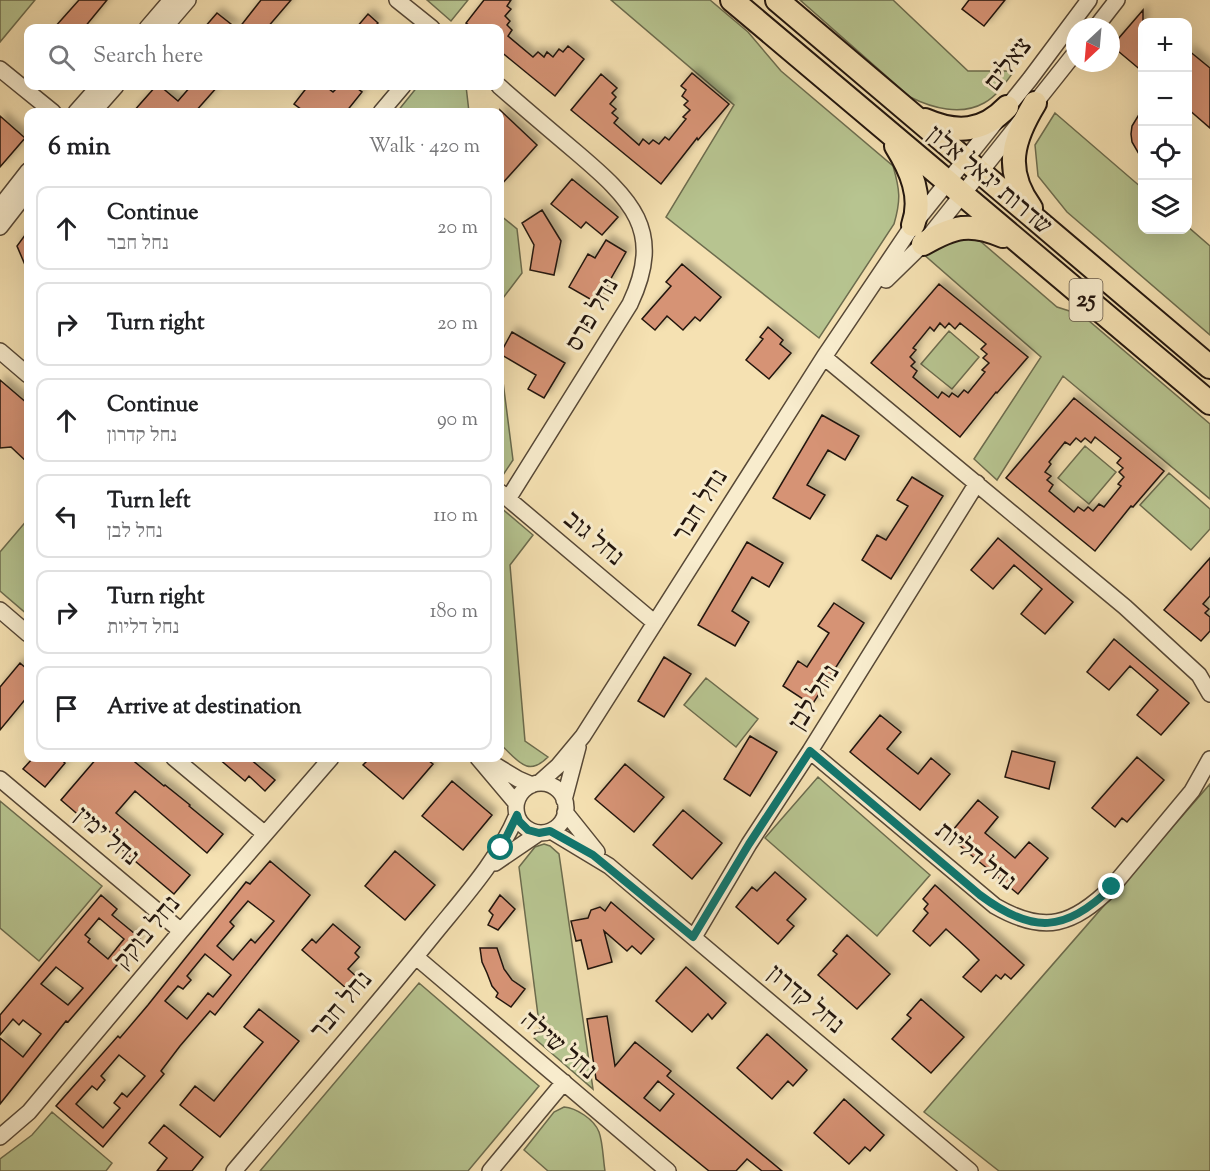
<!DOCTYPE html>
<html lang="en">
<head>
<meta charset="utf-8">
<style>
  :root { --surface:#fff; --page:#f2f2f2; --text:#202124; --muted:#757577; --line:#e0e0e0 }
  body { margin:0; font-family:"Sorts Mill Goudy","Frank Ruhl Libre",serif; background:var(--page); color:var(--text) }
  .controls { position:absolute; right:18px; top:18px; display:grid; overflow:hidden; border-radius:12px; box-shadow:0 6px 24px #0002 }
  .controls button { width:54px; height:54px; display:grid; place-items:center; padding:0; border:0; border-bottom:2px solid var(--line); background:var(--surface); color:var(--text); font:30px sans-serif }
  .compass { position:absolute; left:1066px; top:18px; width:54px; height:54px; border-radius:50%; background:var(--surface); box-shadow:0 6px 24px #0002; rotate:206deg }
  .stop { position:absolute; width:18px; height:18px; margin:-14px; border:4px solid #0f766e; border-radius:50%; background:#fff }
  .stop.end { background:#0f766e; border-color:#fff; box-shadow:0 2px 6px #0008 }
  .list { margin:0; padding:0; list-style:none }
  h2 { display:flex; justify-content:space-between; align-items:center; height:78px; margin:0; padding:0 24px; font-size:26px }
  h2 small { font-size:20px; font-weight:400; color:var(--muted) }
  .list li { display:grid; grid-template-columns:39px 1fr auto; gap:18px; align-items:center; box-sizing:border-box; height:84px; margin:0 12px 12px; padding:0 12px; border:2px solid var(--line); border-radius:12px }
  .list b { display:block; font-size:22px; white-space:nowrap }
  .list p { margin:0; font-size:20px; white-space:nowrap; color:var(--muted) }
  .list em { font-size:20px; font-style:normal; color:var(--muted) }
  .icon { flex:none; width:33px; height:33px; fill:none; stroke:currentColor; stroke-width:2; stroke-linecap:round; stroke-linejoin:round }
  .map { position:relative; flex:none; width:1210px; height:1171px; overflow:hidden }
  .search { position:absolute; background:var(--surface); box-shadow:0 6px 24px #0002; left:24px; top:24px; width:480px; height:66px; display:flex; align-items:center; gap:15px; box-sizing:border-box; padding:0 21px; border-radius:12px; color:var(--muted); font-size:22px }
  .panel { position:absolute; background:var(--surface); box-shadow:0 6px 24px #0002; left:24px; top:108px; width:480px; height:654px; border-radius:12px }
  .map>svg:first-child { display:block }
</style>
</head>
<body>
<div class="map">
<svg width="1210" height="1171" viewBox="0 0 1210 1171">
  <defs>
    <filter id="shadow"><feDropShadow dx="5" dy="-5" stdDeviation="3" flood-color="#0004"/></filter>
  </defs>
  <rect width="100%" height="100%" fill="#f5e1b2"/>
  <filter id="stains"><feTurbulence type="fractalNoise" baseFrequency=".00333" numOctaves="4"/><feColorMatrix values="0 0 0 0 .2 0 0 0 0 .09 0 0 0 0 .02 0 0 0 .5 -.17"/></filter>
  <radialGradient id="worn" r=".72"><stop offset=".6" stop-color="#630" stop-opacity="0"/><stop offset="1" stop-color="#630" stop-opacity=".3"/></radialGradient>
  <path fill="#b7c490" stroke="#6c6c4e" stroke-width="1.5" d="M0 0H35L0 42Z
    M427 0H468L451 21Z
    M611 0H710L748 32 781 71 893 166C900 190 901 200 894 224L819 338 666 217 734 105Z
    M800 0H893L968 71H1014C1006 82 997 96 984 103 961 116 932 108 910 97Z
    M418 86H466L469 112H397Z
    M1055 113 1142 188V230H1188V227L1210 246V335L1067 212 1038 176 1035 145Z
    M500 215 517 229 522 273 500 302Z
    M957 236 980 241 1057 307 1082 315 1210 424V499L1063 376 997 480 974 459 1041 357 922 253Z
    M949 331 979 357 952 389 921 364Z
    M500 358 513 460 501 478 500 477Z
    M1085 446 1116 472 1089 504 1058 478Z
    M1169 473 1210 509V529L1191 550 1140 505Z
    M500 507 533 535 510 565 525 741 548 757C527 778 518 760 500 744Z
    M28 519V615L0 591V552Z
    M706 678 758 719 736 747 684 705Z
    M818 777 930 875 877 936 765 838Z
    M1210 784V1171H999L924 1112Z
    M0 801 102 886 39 961 0 928Z
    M544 844 550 846 559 854 593 1089 534 1038 540 1031 519 867 535 847Z
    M419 983 539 1086 468 1171H260Z
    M564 1107C576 1108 594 1119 599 1132 603 1143 603 1159 605 1171H548L524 1150 554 1112Z
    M52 1112 112 1163 106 1171H0V1159L32 1135Z"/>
  <path fill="#d69375" stroke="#22150d" stroke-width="1.5" fill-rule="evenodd" filter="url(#shadow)" d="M79 0H107L84 28H54Z
    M261 0H291L267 28H239Z
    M484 0H511L507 6 511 9 505 16 510 21 507 25 512 30 508 36 533 57 538 52 544 57 547 52 553 57 559 49 563 52 568 46 584 59 555 96 500 51V28H473L466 23Z
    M969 0H1005L984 26 962 9Z
    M1143 10V72L1112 46Z
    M217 13 236 28H204Z
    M368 14 378 23 373 28H356Z
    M1188 50 1210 68V128L1188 109Z
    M692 73 729 104 698 140 697 138 661 184 571 110 601 74 617 88 612 93 616 97 610 104 616 109 612 113 618 118 614 123 639 145 643 139 649 144 653 140 659 144 665 137 669 140 686 119 683 117 690 110 684 105 688 101 682 96 686 90 681 86Z
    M156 86H160L178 101 191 86H218L195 112H133Z
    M308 86H325L333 92 339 86H354L362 92 346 112H305L294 104Z
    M1143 108V161L1132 142 1131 134 1132 126Z
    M500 110 537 145 500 186Z
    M0 116 25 138 0 167Z
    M572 179 618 217 602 235 586 222 581 228 551 204Z
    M542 210 561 241 554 275 530 270 534 245 522 223Z
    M28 231V272L17 246Z
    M606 240 626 252 597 303 569 287 588 254 595 258Z
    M682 264 721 297 700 321 695 317 683 330 667 316 655 330 642 319 671 286 666 282Z
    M939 284 1028 357 997 393 996 392 960 437 871 363ZM940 323 945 328 949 323 955 329 960 323 986 344 981 349 987 354 983 358 989 363 982 370 985 372 968 393 964 390 958 397 952 393 949 397 942 392 938 398 913 377 917 371 911 366 915 362 910 357 916 350 913 348 930 327 934 331Z
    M768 327 783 340 780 344 791 353 769 379 746 360 763 339 760 337Z
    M512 332 565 363 544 398 528 389 536 375 500 354Z
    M0 380 28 404V463L11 447 0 448Z
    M1074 398 1164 471 1133 507 1131 506 1095 551 1006 478ZM1095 437 1121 458 1117 463 1123 468 1119 472 1124 477 1118 484 1121 486 1104 507 1099 504 1093 511 1088 507 1084 511 1078 507 1074 512 1049 491 1053 485 1047 480 1051 476 1045 472 1051 464 1049 462 1065 442 1070 445 1076 438 1081 442 1085 438 1091 443Z
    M822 415 859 436 845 460 828 450 807 485 825 495 810 519 773 498Z
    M912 477 943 496 891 579 862 560 877 535 886 540 908 506 897 500Z
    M998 538 1073 602 1045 634 1021 614 1042 589 1014 565 993 589 971 570Z
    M747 542 783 563 769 587 752 577 732 611 749 622 735 646 698 625Z
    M1210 558V596L1203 604 1209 609 1205 613 1210 617V631L1201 641 1164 610Z
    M834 603 864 623 812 705 783 686 798 661 807 667 829 633 818 626Z
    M1114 639 1189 703 1161 735 1137 715 1158 690 1130 666 1109 690 1087 672Z
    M664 657 691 674 664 717 638 701Z
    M20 663 28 670V696L0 730V687Z
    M880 715 901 732 887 749 918 774 931 758 950 774 920 810 850 752Z
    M750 736 777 752 750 796 724 779Z
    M1012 751 1055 762 1049 789 1005 777Z
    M1137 757 1164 780 1127 822 1122 818 1115 827 1092 808Z
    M33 758H59L65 763 45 787 23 769Z
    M97 758H130L164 786 165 785 190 805 189 806 223 834 207 853 135 791 116 813 190 875 174 894 115 844 118 839 87 812 82 818 61 800Z
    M218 758H249L275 780 265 791 249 776 245 781Z
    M370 758H425L433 764 403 799 363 765Z
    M625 764 664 797 634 832 595 799Z
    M452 781 492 815 463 850 422 816Z
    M978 800 998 817 985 833 1015 858 1029 842 1048 858 1018 894 948 836Z
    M683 810 722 843 692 879 653 845Z
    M395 851 435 885 405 920 365 886Z
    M270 861 310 895 215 1015 210 1011 180 1046 161 1071 164 1074 103 1147 56 1106 118 1036 120 1038 148 1005 246 882 250 884ZM248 901 274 921 255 943 251 939 233 960 217 946 234 926 230 922ZM205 954 231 975 213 997 208 993 187 1019 165 1001 178 986 183 989 191 980 187 976ZM119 1055 145 1076 127 1097 122 1093 114 1103 120 1108 103 1128 76 1104 92 1086 97 1090 105 1080 101 1076Z
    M775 872 806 899 787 920 794 926 778 944 736 907 752 887 757 891Z
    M935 885 1024 965 1011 979 1005 974 1001 979 996 975 981 992 963 977 979 960 969 950 946 929 930 946 913 931 928 913 924 909 928 904 923 899Z
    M101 895 117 909 112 915 140 938 68 1022 66 1021 0 1104V1038L23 1057 41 1034 23 1020 19 1025 13 1019 0 1035V1015ZM99 918 124 939 108 959 88 942 90 939 85 935ZM56 967 83 988 68 1005 41 984Z
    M500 895 515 909 498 930 488 925 493 915 489 911Z
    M611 902 654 939 641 954 632 946 627 951 604 931 612 962 588 969 581 940 576 941 571 921 588 918 591 910 600 907 605 911Z
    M333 924 360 947 355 953 359 957 348 969 357 977 347 989 302 950 312 939 316 943Z
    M847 935 890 974 857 1009 818 975 837 954 833 951Z
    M480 948H497L504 969 512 980 525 989 511 1007 496 997 498 993 492 986 487 973 482 962Z
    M686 967 726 1003 712 1019 708 1014 692 1032 656 1001Z
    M921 999 964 1037 931 1073 892 1039 911 1018 907 1015Z
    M259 1009 299 1041 220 1137 180 1105 195 1086 214 1101 232 1079 263 1042 244 1027Z
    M607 1016 615 1066 635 1042 671 1071 667 1076 782 1171H762L747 1159 736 1171H709L596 1079 587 1019ZM658 1081 674 1094 660 1111 644 1098Z
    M767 1034 807 1070 793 1086 788 1081 772 1099 737 1068Z
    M844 1099 884 1135 870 1151 865 1147 849 1164 814 1133Z
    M164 1125 203 1157 192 1171H157L167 1158 149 1143Z"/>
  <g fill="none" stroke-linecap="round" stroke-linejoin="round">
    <g stroke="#574836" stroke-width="18">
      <path id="minor" d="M397 0 432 28
        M1096 27 1117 0
        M147 28 171 0
        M164 28 188 0
        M0 69 53 112
        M499 86C524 108 550 130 576 152 631 199 665 230 630 304L508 499
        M76 112 99 86
        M93 112 116 86
        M381 112 403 86
        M0 207 28 171
        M0 227 28 191
        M886 280 923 244 1075 53
        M0 351 28 375
        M824 357 1125 607 1199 675 1210 694
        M500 492 655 623
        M0 610 28 634
        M810 751 995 906C1045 935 1073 925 1112 887L1192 791 1210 759
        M174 758 265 834
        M478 758 516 803
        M490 762 518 779 532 785
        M0 779 181 931
        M539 783 558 766 583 736 824 357 913 225 1030 79 1089 0
        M516 808a25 25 0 1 1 50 0a25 25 0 1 1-50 0Z
        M564 800 578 747
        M565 812 597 852
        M551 831 609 866 970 1171
        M495 863 539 833
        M694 937 749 844 810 751 977 483
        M416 957 668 1171
        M0 1137 29 1112 181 931 331 758
        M234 1171C301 1092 369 1015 434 934 464 897 498 860 517 815
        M490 1171 564 1082"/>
    </g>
    <g stroke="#22150d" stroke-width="26">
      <path id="highway" d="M732 0 1210 403
        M777 0 1210 367
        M925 120C957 134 983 132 1007 107
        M896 146C911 170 923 197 913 225
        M1031 208C1003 170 1013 139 1035 103
        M923 244C954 226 970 222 1003 236"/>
    </g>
    <use href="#minor" stroke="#f8eccd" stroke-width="15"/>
    <use href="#highway" stroke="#f5e1b2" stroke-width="22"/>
  </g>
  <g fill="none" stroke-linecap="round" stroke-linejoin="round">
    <path stroke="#0f766e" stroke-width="8" d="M501 848 517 815 519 821 528 830 539 833 550 831 593 855 693 937 749 844 810 751 980 895C1032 934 1065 933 1112 887"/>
  </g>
  <g text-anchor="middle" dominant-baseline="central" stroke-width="6" stroke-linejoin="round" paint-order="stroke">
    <rect fill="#f8eccd" stroke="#625647" stroke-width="1.5" x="1069.5" y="279" width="33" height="42" rx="4.5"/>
    <g font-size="24" font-weight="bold" fill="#22150d">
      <text x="1086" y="300">25</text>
    </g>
    <g font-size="26" fill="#22150d" stroke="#f8eccd">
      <text transform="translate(1009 65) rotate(-52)">צאלים</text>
      <text transform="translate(989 181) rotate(40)">שדרות יגאל אלון</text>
      <text transform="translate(593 315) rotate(-60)">נחל פרס</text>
      <text transform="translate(701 506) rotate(-58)">נחל חבר</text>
      <text transform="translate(593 539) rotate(40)">נחל גוב</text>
      <text transform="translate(815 698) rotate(-58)">נחל לבן</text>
      <text transform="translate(106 837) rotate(40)">נחל ימין</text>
      <text transform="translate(975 857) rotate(38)">נחל דליות</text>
      <text transform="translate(148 933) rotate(-50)">נחל בוקק</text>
      <text transform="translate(805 1000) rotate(40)">נחל קדרון</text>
      <text transform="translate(342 1006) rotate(-50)">נחל חבר</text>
      <text transform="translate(558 1046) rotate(40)">נחל שילה</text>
    </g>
  </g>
  <rect width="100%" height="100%" filter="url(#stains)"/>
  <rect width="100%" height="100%" fill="url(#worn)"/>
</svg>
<div class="controls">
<button>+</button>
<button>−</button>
<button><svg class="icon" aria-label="locate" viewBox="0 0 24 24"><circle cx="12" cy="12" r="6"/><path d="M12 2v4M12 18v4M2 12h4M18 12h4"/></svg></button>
<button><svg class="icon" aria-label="layers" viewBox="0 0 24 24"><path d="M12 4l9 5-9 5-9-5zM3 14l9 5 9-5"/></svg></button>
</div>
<svg class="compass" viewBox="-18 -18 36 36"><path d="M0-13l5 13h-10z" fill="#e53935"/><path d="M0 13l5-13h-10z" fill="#757577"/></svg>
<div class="stop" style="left:501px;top:848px"></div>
<div class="stop end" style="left:1112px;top:887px"></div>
<div class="search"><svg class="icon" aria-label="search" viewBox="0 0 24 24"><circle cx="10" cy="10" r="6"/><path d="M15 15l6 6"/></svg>Search here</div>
<section class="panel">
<h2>6 min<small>Walk · 420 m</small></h2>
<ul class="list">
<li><svg class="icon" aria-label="ahead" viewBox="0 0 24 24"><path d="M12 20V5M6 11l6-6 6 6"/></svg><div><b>Continue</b><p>נחל חבר</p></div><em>20 m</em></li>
<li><svg class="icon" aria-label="right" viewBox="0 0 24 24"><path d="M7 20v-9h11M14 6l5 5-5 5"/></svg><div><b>Turn right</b></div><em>20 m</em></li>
<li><svg class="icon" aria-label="ahead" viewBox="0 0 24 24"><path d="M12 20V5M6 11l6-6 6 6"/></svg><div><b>Continue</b><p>נחל קדרון</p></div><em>90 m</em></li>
<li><svg class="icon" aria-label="left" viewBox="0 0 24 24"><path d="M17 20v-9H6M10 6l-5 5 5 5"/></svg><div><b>Turn left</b><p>נחל לבן</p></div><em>110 m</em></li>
<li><svg class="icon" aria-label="right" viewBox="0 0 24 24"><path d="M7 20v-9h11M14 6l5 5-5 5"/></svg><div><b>Turn right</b><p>נחל דליות</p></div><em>180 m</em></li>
<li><svg class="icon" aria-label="arrive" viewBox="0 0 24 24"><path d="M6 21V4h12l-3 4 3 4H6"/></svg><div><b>Arrive at destination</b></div></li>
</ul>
</section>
</div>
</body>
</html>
